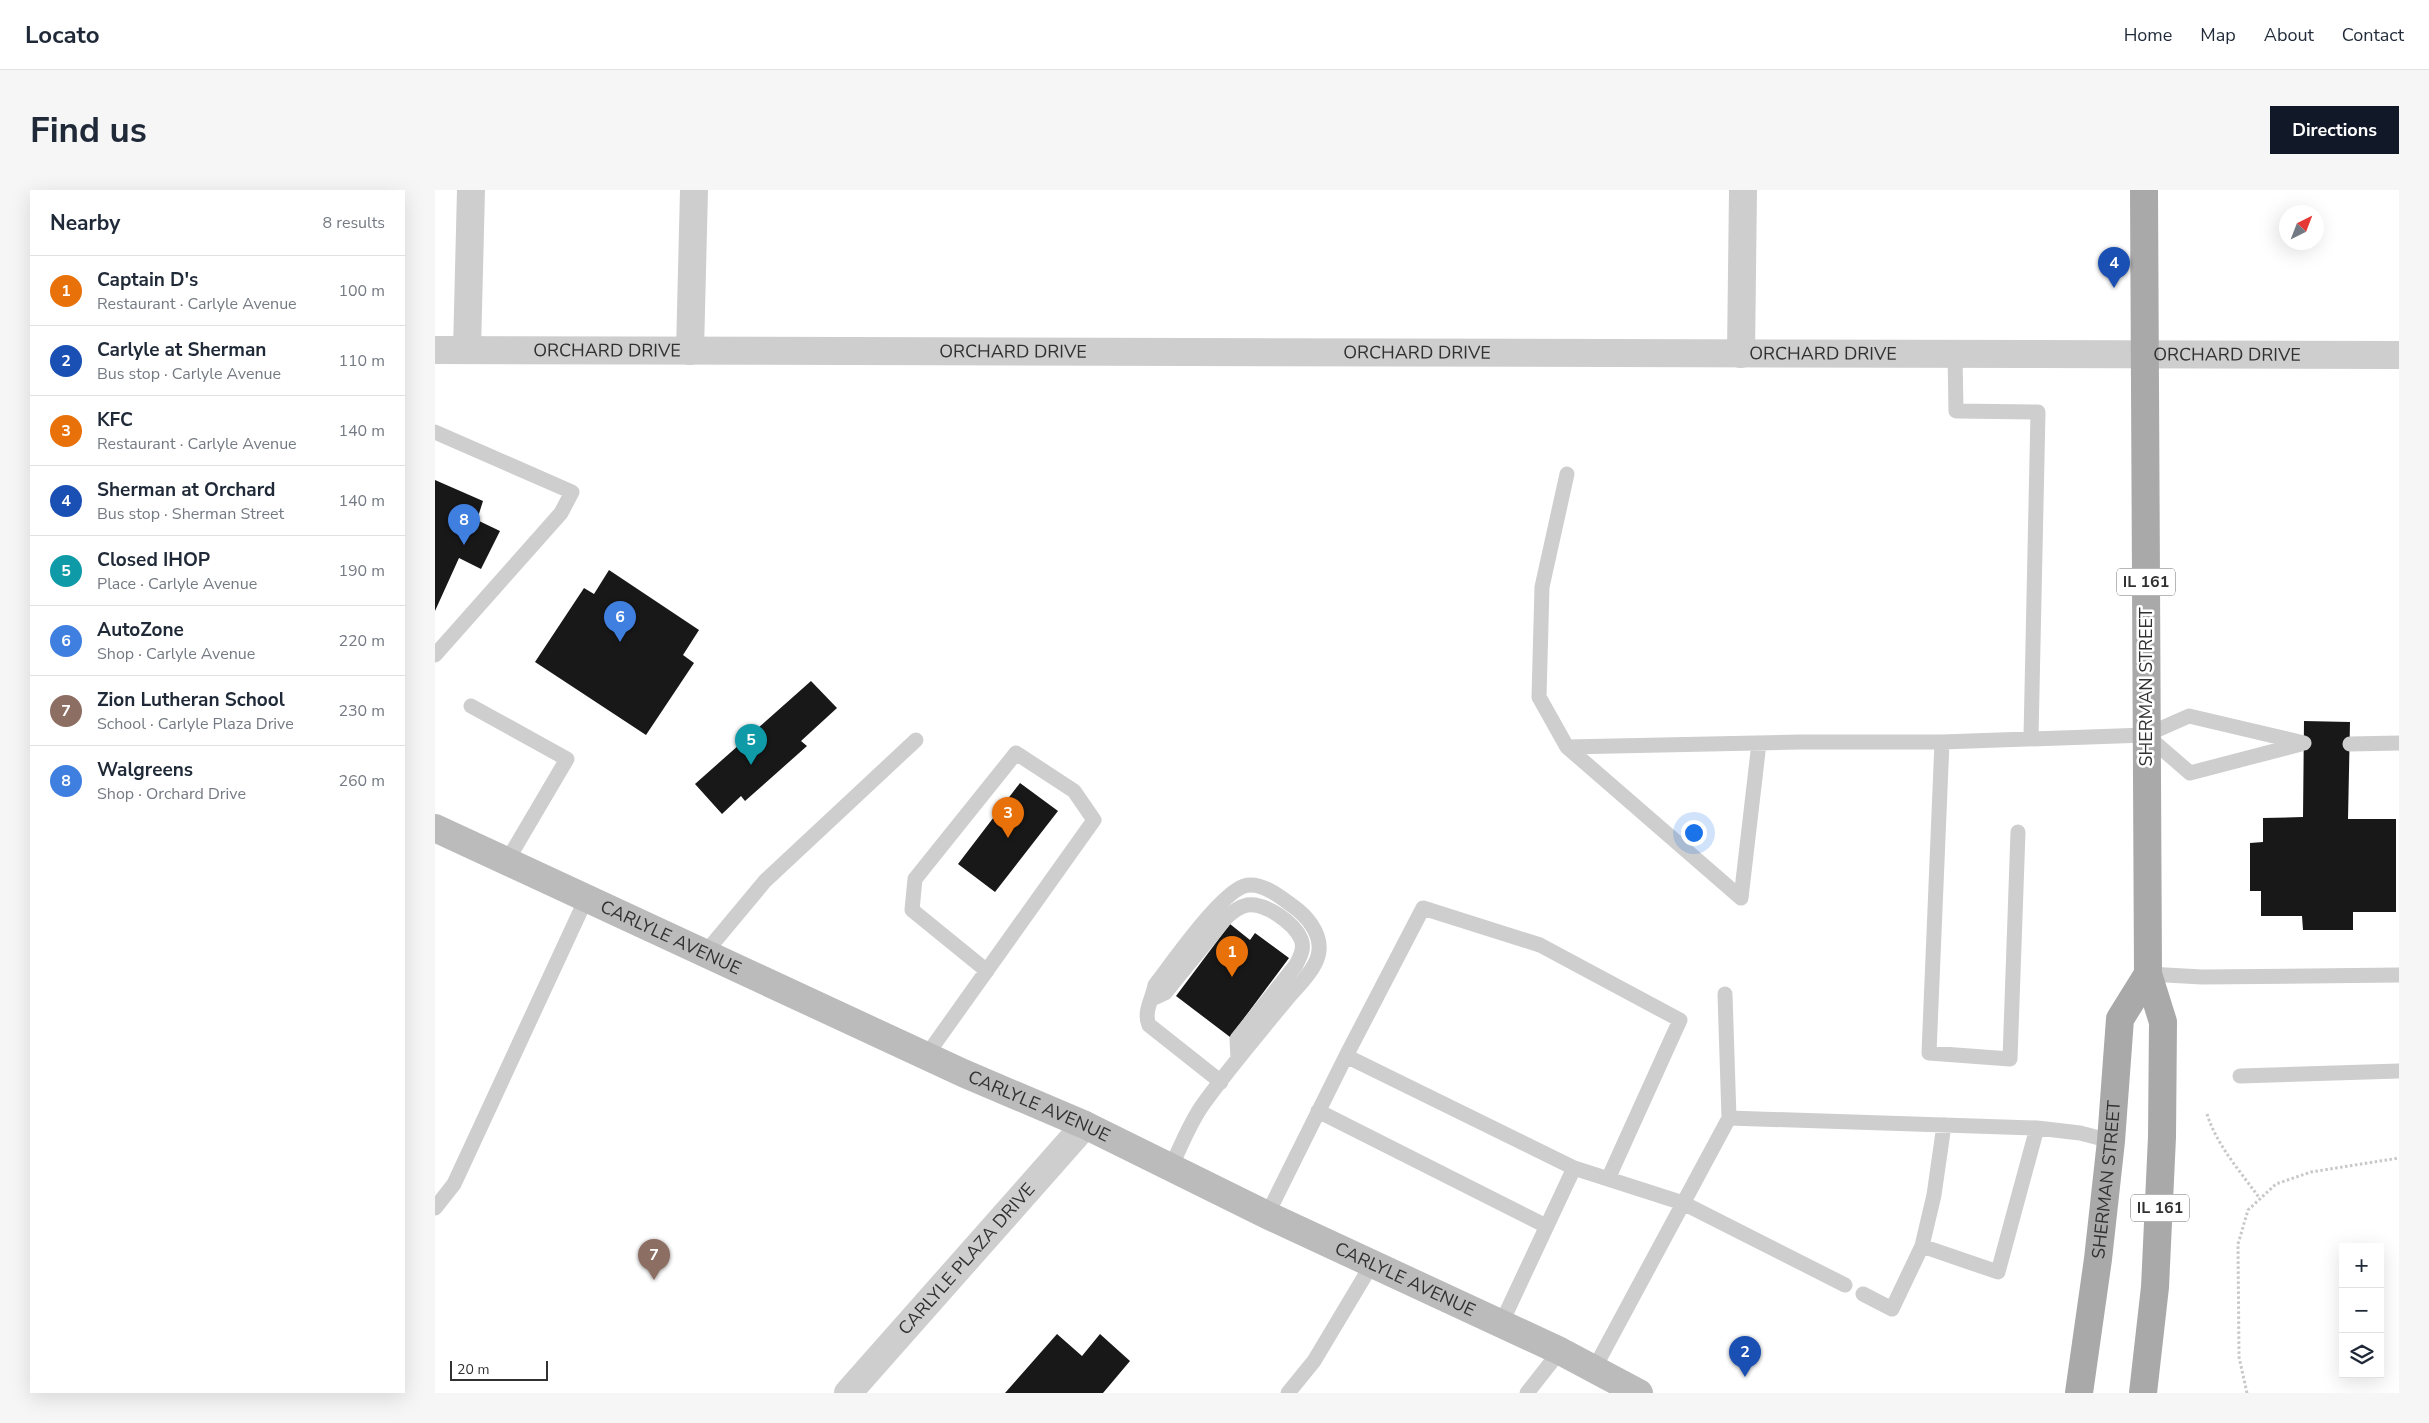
<!DOCTYPE html>
<html lang="en">
<head>
<meta charset="utf-8">
<style>
  :root { --surface:#fff; --page:#f6f6f7; --text:#1f2937; --muted:#747a83; --line:#e0e1e3; --accent:#111827 }
  body { margin:0; font-family:"Nunito Sans",sans-serif; background:var(--page); color:var(--text) }
  .controls { position:absolute; right:15px; bottom:15px; display:grid; overflow:hidden; border-radius:0px; box-shadow:0 5px 20px #0002 }
  .controls button { width:45px; height:45px; display:grid; place-items:center; padding:0; border:0; border-bottom:1px solid var(--line); background:var(--surface); color:var(--text); font:25px sans-serif }
  .compass { position:absolute; left:1844px; top:15px; width:45px; height:45px; border-radius:50%; background:var(--surface); box-shadow:0 5px 20px #0002; rotate:42deg }
  .scale { position:absolute; left:15px; bottom:12px; width:98px; box-sizing:border-box; padding-left:5px; border:2px solid #313131; border-top:0; font-size:14px; line-height:18px; white-space:nowrap; color:#313131; -webkit-text-stroke:4px #fff; paint-order:stroke }
  .you { position:absolute; left:1258px; top:642px; width:18px; height:18px; margin:-12px; border:4px solid #fff; border-radius:50%; background:#1a73e8; box-shadow:0 0 0 8px #1a73e833 }
  .badge { display:grid; place-items:center; width:32px; height:32px; border-radius:50%; background:var(--accent); color:#fff; font-size:16px; font-weight:700 }
  .pin { position:absolute; translate:-50% -41px; filter:drop-shadow(0 1px 2px #0008) }
  .pin::after { content:''; position:absolute; top:26px; width:18px; height:15px; background:inherit; clip-path:polygon(0 0,100% 0,50% 100%) }
  .list { margin:0; padding:0; list-style:none }
  h2 { display:flex; justify-content:space-between; align-items:center; height:65px; margin:0; padding:0 20px; font-size:21px }
  h2 small { font-size:16px; font-weight:400; color:var(--muted) }
  .list li { display:grid; grid-template-columns:32px 1fr auto; gap:15px; align-items:center; box-sizing:border-box; height:70px; padding:0 20px; border-top:1px solid var(--line) }
  .list b { display:block; font-size:19px; white-space:nowrap }
  .list p { margin:0; font-size:16px; white-space:nowrap; color:var(--muted) }
  .list em { font-size:16px; font-style:normal; color:var(--muted) }
  .icon { flex:none; width:28px; height:28px; fill:none; stroke:currentColor; stroke-width:2; stroke-linecap:round; stroke-linejoin:round }
  .map { position:relative; flex:none; width:1964px; height:1203px; overflow:hidden; border-radius:0px }
  header { display:flex; align-items:center; gap:30px; box-sizing:border-box; height:70px; padding:0 25px; background:var(--surface); border-bottom:1px solid var(--line) }
  header strong { font-size:24px }
  nav { display:flex; gap:28px; margin-inline-start:auto; font-size:18px }
  .intro { display:flex; align-items:center; justify-content:space-between; box-sizing:border-box; height:120px; padding:0 30px }
  h1 { margin:0; font-size:35px }
  .button { padding:12px 22px; border-radius:0px; background:var(--accent); color:#fff; font-size:18px; font-weight:700 }
  main { display:flex; gap:30px; padding:0 30px }
  aside { flex:1; background:var(--surface); border-radius:0px; box-shadow:0 5px 20px #0002 }
  .map>svg:first-child { display:block }
</style>
</head>
<body>
<header>
<strong>Locato</strong>
<nav><a>Home</a><a>Map</a><a>About</a><a>Contact</a></nav>
</header>
<div class="intro"><h1>Find us</h1><a class="button">Directions</a></div>
<main>
<aside>
<h2>Nearby<small>8 results</small></h2>
<ul class="list">
<li><span class="badge" style="background:#e8710a">1</span><div><b>Captain D's</b><p>Restaurant · Carlyle Avenue</p></div><em>100 m</em></li>
<li><span class="badge" style="background:#1a4fb4">2</span><div><b>Carlyle at Sherman</b><p>Bus stop · Carlyle Avenue</p></div><em>110 m</em></li>
<li><span class="badge" style="background:#e8710a">3</span><div><b>KFC</b><p>Restaurant · Carlyle Avenue</p></div><em>140 m</em></li>
<li><span class="badge" style="background:#1a4fb4">4</span><div><b>Sherman at Orchard</b><p>Bus stop · Sherman Street</p></div><em>140 m</em></li>
<li><span class="badge" style="background:#0f9aa8">5</span><div><b>Closed IHOP</b><p>Place · Carlyle Avenue</p></div><em>190 m</em></li>
<li><span class="badge" style="background:#3f7fe0">6</span><div><b>AutoZone</b><p>Shop · Carlyle Avenue</p></div><em>220 m</em></li>
<li><span class="badge" style="background:#8d6e63">7</span><div><b>Zion Lutheran School</b><p>School · Carlyle Plaza Drive</p></div><em>230 m</em></li>
<li><span class="badge" style="background:#3f7fe0">8</span><div><b>Walgreens</b><p>Shop · Orchard Drive</p></div><em>260 m</em></li>
</ul>
</aside>
<div class="map">
<svg width="1964" height="1203" viewBox="0 0 1964 1203">
  <rect width="100%" height="100%" fill="#fff"/>
  <path fill="#181818" d="M0 290 48 311 42 330 65 341 46 379 24 368 0 421Z
    M174 380 264 440 248 465 259 473 211 545 100 472 149 398 159 404Z
    M376 491 402 518 366 551 372 556 310 611 306 606 287 624 260 594Z
    M1869 531 1915 532 1913 629H1961V722H1918V740H1868L1867 726H1826V701H1815V653L1828 652V628L1868 627Z
    M585 593 623 621 560 702 523 674Z
    M795 734 815 750 820 743 854 768 795 847 741 806Z
    M622 1144 647 1166 665 1144 695 1171 668 1203H570Z"/>
  <g fill="none" stroke-linecap="round" stroke-linejoin="round">
    <path stroke="#c8c8c8" stroke-width="3" stroke-dasharray="2.5 2.5" stroke-linecap="butt" d="M1772 924C1782 956 1806 982 1825 1009
      M1812 1203 1804 1167 1803 1054 1813 1020 1841 994 1876 982 1964 968"/>
    <path stroke="#cecece" stroke-width="15" d="M1520 164 1521 221 1603 222 1596 547
      M0 242 137 302 126 323 0 465
      M1132 284 1107 397 1104 507 1132 557
      M36 516 132 569 72 671
      M1711 545 1755 583 1866 554
      M1507 552 1494 863 1575 869 1583 642
      M1915 554 1964 553
      M1306 708 1132 557 1364 552H1507L1711 545 1754 526 1869 553
      M1306 708 1324 553
      M270 763 330 691 481 550
      M1713 784 1767 787 1964 785
      M1290 804 1294 928
      M717 809 730 803 790 729C796 723 803 717 812 715 830 712 859 733 866 749 870 758 865 767 861 775L802 849 803 869
      M491 866 659 630 639 601 581 563 480 689 477 720 552 781
      M911 866 988 718 1105 755 1245 830 1173 989
      M1805 886 1964 881
      M883 921 1111 1036
      M736 977C746 956 755 932 769 913 795 877 824 843 852 809 862 797 879 781 883 766 888 748 876 731 863 720 849 710 827 690 809 696 784 705 738 772 720 795 718 808 708 822 714 835L786 892
      M1139 978 1248 1013 1410 1095
      M0 1018 19 994 151 709
      M832 1025 911 866 1139 978 1066 1134
      M1487 1056 1563 1082 1602 938
      M1428 1104 1457 1119 1487 1056 1499 1005 1509 935
      M1159 1179 1294 928 1602 938 1645 943 1676 951
      M853 1203 879 1171 937 1074
      M1092 1203 1125 1161"/>
    <g stroke="#cecece" stroke-width="28">
      <path id="s1" d="M0 160 1964 165"/>
      <path d="M32 160 36 0"/>
      <path d="M255 161 259 0"/>
      <path d="M1306 164 1308 0"/>
      <path id="s2" d="M413 1203 650 935"/>
    </g>
    <path stroke="#bbb" stroke-width="28" id="s3" d="M0 638 528 883 650 935 832 1025 1125 1161 1204 1203"/>
    <g stroke="#a9a9a9" stroke-width="28">
      <path id="s4" d="M1644 1203 1663 1069 1676 951 1685 829 1713 784"/>
      <path d="M1708 1203 1720 1097 1727 947 1728 832 1713 784 1709 0"/>
    </g>
  </g>
  <g text-anchor="middle" dominant-baseline="central" stroke-width="5" stroke-linejoin="round" paint-order="stroke">
    <g fill="#fff" stroke="#6f6f6f" stroke-width="1">
      <rect x="1682" y="378.5" width="58" height="27" rx="4"/>
      <rect x="1696" y="1004.5" width="58" height="27" rx="4"/>
    </g>
    <g font-size="16" font-weight="bold" fill="#313131">
      <text x="1711" y="392">IL 161</text>
      <text x="1725" y="1018">IL 161</text>
    </g>
    <g font-size="18" fill="#313131" stroke="#fff">
      <text stroke="none"><textPath href="#s1" startOffset="172">ORCHARD DRIVE</textPath></text>
      <text stroke="none"><textPath href="#s1" startOffset="578">ORCHARD DRIVE</textPath></text>
      <text stroke="none"><textPath href="#s1" startOffset="982">ORCHARD DRIVE</textPath></text>
      <text stroke="none"><textPath href="#s1" startOffset="1388">ORCHARD DRIVE</textPath></text>
      <text stroke="none"><textPath href="#s1" startOffset="1792">ORCHARD DRIVE</textPath></text>
      <text transform="translate(1711 497) rotate(-90)">SHERMAN STREET</text>
      <text stroke="none"><textPath href="#s3" startOffset="260">CARLYLE AVENUE</textPath></text>
      <text stroke="none"><textPath href="#s3" startOffset="665">CARLYLE AVENUE</textPath></text>
      <text stroke="none"><textPath href="#s4" startOffset="215">SHERMAN STREET</textPath></text>
      <text stroke="none"><textPath href="#s2" startOffset="179">CARLYLE PLAZA DRIVE</textPath></text>
      <text stroke="none"><textPath href="#s3" startOffset="1070">CARLYLE AVENUE</textPath></text>
    </g>
  </g>
</svg>
<div class="controls">
<button>+</button>
<button>−</button>
<button><svg class="icon" aria-label="layers" viewBox="0 0 24 24"><path d="M12 4l9 5-9 5-9-5zM3 14l9 5 9-5"/></svg></button>
</div>
<svg class="compass" viewBox="-18 -18 36 36"><path d="M0-13l5 13h-10z" fill="#e53935"/><path d="M0 13l5-13h-10z" fill="#747a83"/></svg>
<div class="scale">20 m</div>
<div class="you"></div>
<div class="pin badge" style="left:797px;top:787px;background:#e8710a">1</div>
<div class="pin badge" style="left:1310px;top:1187px;background:#1a4fb4">2</div>
<div class="pin badge" style="left:573px;top:648px;background:#e8710a">3</div>
<div class="pin badge" style="left:1679px;top:98px;background:#1a4fb4">4</div>
<div class="pin badge" style="left:316px;top:575px;background:#0f9aa8">5</div>
<div class="pin badge" style="left:185px;top:452px;background:#3f7fe0">6</div>
<div class="pin badge" style="left:219px;top:1090px;background:#8d6e63">7</div>
<div class="pin badge" style="left:29px;top:355px;background:#3f7fe0">8</div>
</div>
</main>
</body>
</html>
